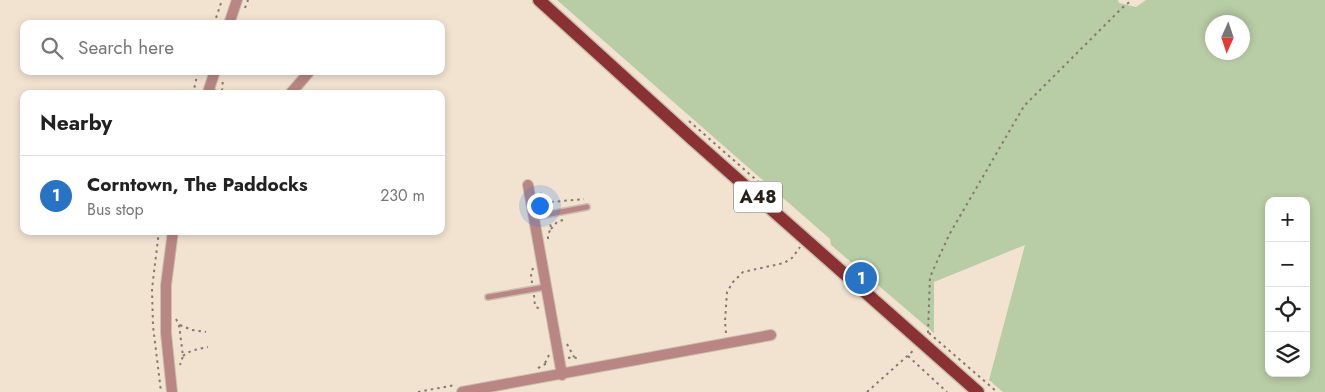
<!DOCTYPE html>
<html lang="en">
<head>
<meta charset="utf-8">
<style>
  :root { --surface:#fff; --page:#f2f2f2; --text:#222; --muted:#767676; --line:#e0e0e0; --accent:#2973c4 }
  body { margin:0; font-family:Jost,sans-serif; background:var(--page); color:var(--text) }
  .controls { position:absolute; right:15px; bottom:15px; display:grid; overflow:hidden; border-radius:10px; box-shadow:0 2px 8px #0003 }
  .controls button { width:45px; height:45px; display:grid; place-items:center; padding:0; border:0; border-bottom:1px solid var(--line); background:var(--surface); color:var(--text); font:25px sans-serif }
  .compass { position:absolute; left:1205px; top:15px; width:45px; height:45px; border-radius:50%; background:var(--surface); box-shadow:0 2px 8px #0003; rotate:183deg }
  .you { position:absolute; left:539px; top:205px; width:18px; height:18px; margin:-12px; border:4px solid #fff; border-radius:50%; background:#1a73e8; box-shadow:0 0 0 8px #1a73e833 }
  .badge { display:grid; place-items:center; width:32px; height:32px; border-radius:50%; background:var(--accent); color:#fff; font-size:16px; font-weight:700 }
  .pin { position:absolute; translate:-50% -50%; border:2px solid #fff; box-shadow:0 1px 5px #0006 }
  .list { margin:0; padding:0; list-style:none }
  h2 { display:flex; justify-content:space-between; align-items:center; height:65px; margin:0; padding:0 20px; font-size:21px }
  h2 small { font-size:16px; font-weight:400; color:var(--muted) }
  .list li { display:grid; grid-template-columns:32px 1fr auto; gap:15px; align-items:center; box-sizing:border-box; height:80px; padding:0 20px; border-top:1px solid var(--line) }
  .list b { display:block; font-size:19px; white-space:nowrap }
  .list p { margin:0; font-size:16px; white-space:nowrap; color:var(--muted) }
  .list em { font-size:16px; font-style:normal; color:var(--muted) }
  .icon { flex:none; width:28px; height:28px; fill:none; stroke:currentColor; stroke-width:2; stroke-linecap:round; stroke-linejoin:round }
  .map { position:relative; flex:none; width:1325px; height:392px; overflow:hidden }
  .search { position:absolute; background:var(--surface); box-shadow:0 2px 8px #0003; left:20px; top:20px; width:425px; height:55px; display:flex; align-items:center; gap:12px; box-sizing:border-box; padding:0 18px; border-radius:10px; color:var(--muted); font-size:19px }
  .panel { position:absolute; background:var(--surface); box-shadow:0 2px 8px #0003; left:20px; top:90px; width:425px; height:145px; border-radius:10px }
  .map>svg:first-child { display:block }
</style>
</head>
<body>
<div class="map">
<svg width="1325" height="392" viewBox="0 0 1325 392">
  <rect width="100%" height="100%" fill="#f2e3d1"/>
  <path fill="#b8cca5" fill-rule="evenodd" d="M557 0H1118L1119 3 1136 7 1146 0H1325V392H1003L989 380 1025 245 934 282V333L831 245 830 239ZM1242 22V52H1212V22ZM1269 201H1306V373H1269Z"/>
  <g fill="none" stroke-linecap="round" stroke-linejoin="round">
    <g stroke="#cdc0b0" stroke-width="8">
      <path id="lane" d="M534 217 587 207
        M488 297 546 287"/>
    </g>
    <g stroke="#cdc0b0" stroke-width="12">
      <path id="street" d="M229 24 237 0
        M213 94 208 92 215 71
        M290 94 310 71
        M528 185 562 375
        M172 392 166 333V285L173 231
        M462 392 771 335"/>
    </g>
    <g stroke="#cdc0b0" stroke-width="15">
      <path id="primary" d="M539 0 692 139 978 392"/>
    </g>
    <path stroke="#84796e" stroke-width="2" stroke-dasharray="2.5 4" stroke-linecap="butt" d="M245 8 248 0
      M214 24 222 0
      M222 91 223 79
      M193 94 198 71
      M689 121 770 192
      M540 193 546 198 548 207
      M546 198 552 202 584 199
      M551 229 557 222 566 219
      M159 231 152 289 153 326 161 392
      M548 239V234L551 229 550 222
      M532 283 531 274 533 268
      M534 295 535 306 541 310
      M176 319 179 325 183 356 180 365
      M180 325 192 330 206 332
      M726 333 725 321 727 292 733 282 743 272 784 263 792 258 800 247
      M928 333 930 277 949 235 1024 106 1122 8 1132 0
      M929 333 997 392
      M567 344 574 357
      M183 356C190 350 199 349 208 347
      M908 356 947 392
      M568 358 574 357 580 360
      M545 363 549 355
      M538 368 549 362
      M418 392 455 385
      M867 392 914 350"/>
    <use href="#lane" stroke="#b98683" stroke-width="5"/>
    <use href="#street" stroke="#b98683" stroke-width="10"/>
    <use href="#primary" stroke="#8a3233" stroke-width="12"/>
  </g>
  <g text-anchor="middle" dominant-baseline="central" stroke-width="4.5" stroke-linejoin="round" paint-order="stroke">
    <rect fill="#fff" stroke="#67635f" stroke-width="1" x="734" y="181.5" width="48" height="31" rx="4"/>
    <g font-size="18" font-weight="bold" fill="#26201a">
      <text x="758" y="197">A48</text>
    </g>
  </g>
</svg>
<div class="controls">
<button>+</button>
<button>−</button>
<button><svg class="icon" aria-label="locate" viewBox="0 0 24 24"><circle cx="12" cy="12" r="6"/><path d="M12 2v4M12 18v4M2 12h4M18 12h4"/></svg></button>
<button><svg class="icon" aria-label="layers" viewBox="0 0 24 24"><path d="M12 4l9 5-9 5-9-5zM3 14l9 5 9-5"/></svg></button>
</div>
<svg class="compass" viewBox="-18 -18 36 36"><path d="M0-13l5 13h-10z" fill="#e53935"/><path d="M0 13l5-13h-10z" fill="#767676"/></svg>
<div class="you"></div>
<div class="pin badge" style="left:861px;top:278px">1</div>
<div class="search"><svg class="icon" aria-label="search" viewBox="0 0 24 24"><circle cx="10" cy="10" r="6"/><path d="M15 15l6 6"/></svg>Search here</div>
<section class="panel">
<h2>Nearby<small></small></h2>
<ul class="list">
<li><span class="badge">1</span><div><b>Corntown, The Paddocks</b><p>Bus stop</p></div><em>230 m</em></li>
</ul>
</section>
</div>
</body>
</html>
